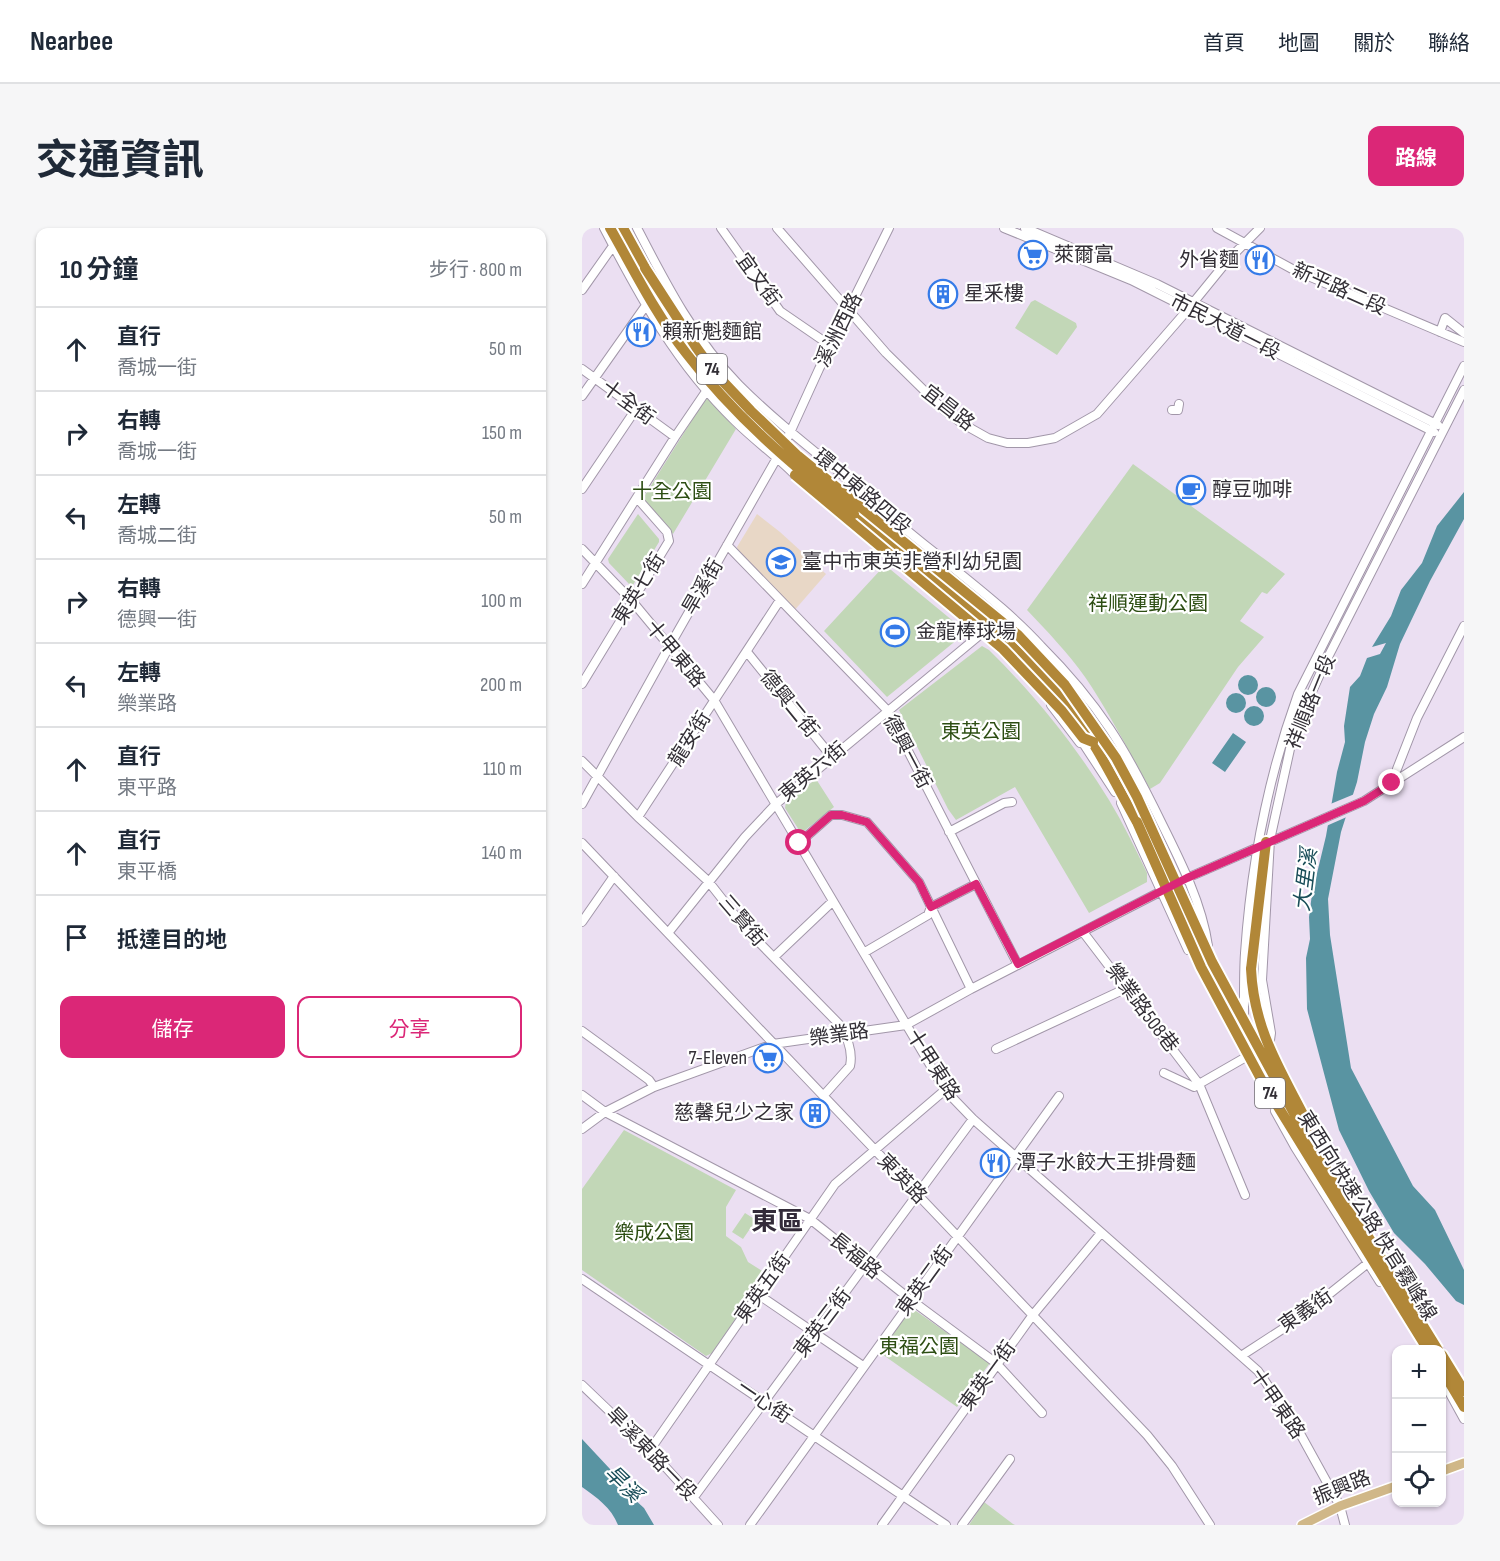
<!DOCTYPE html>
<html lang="zh-TW">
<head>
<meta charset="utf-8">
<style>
  :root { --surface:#fff; --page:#f6f6f7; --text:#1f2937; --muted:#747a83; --line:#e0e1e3; --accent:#db2777 }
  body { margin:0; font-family:"Sofia Sans Condensed","Noto Sans TC",sans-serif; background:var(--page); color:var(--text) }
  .controls { position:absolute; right:18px; bottom:18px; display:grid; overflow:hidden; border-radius:12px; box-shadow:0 2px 4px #0004 }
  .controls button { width:54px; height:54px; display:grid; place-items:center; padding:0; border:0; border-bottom:2px solid var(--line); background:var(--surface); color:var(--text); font:30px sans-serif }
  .stop { position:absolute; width:18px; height:18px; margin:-14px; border:4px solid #db2777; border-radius:50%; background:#fff }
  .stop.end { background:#db2777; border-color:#fff; box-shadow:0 2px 6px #0008 }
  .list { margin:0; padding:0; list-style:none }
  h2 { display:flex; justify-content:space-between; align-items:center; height:78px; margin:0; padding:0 24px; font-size:26px }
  h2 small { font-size:20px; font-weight:400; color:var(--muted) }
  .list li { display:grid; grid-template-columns:39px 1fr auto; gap:18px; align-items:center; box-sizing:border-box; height:84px; padding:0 24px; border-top:2px solid var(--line) }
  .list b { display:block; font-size:22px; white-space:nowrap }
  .list p { margin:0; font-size:20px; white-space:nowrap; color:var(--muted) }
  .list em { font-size:20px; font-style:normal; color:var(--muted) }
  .actions { display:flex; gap:12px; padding:18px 24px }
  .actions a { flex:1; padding:14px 0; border:2px solid var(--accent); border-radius:12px; text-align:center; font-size:21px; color:var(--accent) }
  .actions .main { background:var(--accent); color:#fff }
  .icon { flex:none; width:33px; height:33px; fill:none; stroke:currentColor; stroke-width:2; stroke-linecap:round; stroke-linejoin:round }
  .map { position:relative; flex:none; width:882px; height:1297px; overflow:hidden; border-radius:12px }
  header { display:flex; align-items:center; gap:36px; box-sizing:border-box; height:84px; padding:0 30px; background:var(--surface); border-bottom:2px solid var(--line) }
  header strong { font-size:28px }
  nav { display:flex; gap:33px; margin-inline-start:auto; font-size:21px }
  .intro { display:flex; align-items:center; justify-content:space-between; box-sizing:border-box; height:144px; padding:0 36px }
  h1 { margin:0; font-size:42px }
  .button { padding:15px 27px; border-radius:12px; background:var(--accent); color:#fff; font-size:21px; font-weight:700 }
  main { display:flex; gap:36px; padding:0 36px }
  aside { flex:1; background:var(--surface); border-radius:12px; box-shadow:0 2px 4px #0004 }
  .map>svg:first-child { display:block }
</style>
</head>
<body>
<header>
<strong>Nearbee</strong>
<nav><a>首頁</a><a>地圖</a><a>關於</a><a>聯絡</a></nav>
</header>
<div class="intro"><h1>交通資訊</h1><a class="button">路線</a></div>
<main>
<aside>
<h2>10 分鐘<small>步行 · 800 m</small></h2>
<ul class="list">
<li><svg class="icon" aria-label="ahead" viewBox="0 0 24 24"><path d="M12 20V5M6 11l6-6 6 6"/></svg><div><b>直行</b><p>喬城一街</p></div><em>50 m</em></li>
<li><svg class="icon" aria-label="right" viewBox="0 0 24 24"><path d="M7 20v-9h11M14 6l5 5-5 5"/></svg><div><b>右轉</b><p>喬城一街</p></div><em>150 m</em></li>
<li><svg class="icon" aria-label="left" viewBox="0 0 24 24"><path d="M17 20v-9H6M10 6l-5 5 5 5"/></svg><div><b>左轉</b><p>喬城二街</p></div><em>50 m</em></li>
<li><svg class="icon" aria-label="right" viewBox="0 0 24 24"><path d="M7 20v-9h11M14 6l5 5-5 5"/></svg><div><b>右轉</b><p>德興一街</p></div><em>100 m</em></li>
<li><svg class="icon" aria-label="left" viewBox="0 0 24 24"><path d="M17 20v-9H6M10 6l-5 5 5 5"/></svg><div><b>左轉</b><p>樂業路</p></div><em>200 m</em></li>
<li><svg class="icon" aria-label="ahead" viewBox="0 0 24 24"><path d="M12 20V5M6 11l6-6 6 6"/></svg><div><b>直行</b><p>東平路</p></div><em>110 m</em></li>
<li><svg class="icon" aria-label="ahead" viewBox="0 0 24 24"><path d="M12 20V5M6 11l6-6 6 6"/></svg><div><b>直行</b><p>東平橋</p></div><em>140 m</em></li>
<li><svg class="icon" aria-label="arrive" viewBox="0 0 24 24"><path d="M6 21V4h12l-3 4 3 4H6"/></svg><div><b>抵達目的地</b></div></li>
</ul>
<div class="actions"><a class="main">儲存</a><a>分享</a></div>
</aside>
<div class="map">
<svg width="882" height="1297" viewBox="0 0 882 1297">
  <rect width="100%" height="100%" fill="#ebdff2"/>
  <path fill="#e8d7c6" d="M175 286 198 304 244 346 211 384 156 322 155 319Z"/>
  <path fill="#c2d7b7" d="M453 72 494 95 495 99 475 127 433 100 449 74Z
    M126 170 154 201 91 306 62 273 63 267 122 173Z
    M551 236 703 346 685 366 680 364 658 393 682 409 656 439 578 555 568 561C547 524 527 484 503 449 486 425 465 403 445 382Z
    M56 286 77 311V314L51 357H48L27 335 26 331Z
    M303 337 382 402V406L305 469 242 403Z
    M400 418 407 422C453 467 493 517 527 572 541 595 553 620 565 645V654L507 685 433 559 374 592 366 581 317 482Z
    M234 551 252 579 222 603 217 602 203 580 204 574Z
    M42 902 154 962 144 979V1008L159 1019 166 1034 185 1046 130 1125 124 1128 0 1042V961Z
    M163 985 174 992 161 1011 150 1004Z
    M334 1083 408 1135 375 1179 297 1124 325 1085Z
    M402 1274 431 1296 433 1297H387Z"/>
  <path fill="#5994a2" d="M882 264V291L848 353 818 416 805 459 792 486 783 514 775 554 759 604 746 671 748 707 769 840 831 958 853 982 882 1042V1077L874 1073 843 1036 812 1005 787 963 757 902 725 781 724 730 728 711 727 689 730 666 744 608 755 544 763 514 762 498 768 459 778 448 785 430 798 426 804 415 790 419 809 388 819 362 840 335 855 298Z
    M656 457a10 10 0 1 1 20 0a10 10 0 1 1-20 0Z
    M674 469a10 10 0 1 1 20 0a10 10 0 1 1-20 0Z
    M644 475a10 10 0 1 1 20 0a10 10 0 1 1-20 0Z
    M662 488a10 10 0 1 1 20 0a10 10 0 1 1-20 0Z
    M651 505 664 514 643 544 630 535Z
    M0 1211 28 1241 41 1261 62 1280 72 1297H36C29 1279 15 1270 0 1259Z"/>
  <path fill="#ebdff2" d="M775 565 767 588 742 599 746 577Z"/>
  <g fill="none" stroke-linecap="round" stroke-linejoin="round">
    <g stroke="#a297a9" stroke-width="10">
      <path id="minor" d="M22 0C59 71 95 137 153 193 173 213 196 229 215 249
        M55 0C84 56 112 111 157 157 186 186 217 211 249 237 283 267 317 297 353 325 389 355 427 383 459 418 484 443 508 471 528 501 548 531 564 563 580 596 599 634 620 676 626 718
        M139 0 198 83 249 118
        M195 0 304 125 362 182 381 196 406 210 425 215H446L473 210 515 186 602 86 646 32 678 0
        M422 0 549 52 852 204
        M443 0 575 56 856 197
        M635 0 712 42 882 114
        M0 62 31 18
        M858 104 863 90 882 105
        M0 141 93 209
        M0 168 79 56
        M590 182H596L597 176
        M206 209 237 141 307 0
        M0 261 54 181
        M145 317 305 482 436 737
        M0 321 50 373 132 472 363 862 391 891 676 1143 715 1200 758 1278 763 1297
        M0 356 93 209 125 162
        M165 424 249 528
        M0 456 87 313 85 304 55 270
        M469 477 498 515
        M497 509 533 564
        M0 533 56 589 126 653 163 700 257 796C265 808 271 824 268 838L242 867
        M815 541 835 490 882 398
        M539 575 606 722
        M0 576 87 419 196 228
        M56 589 198 372
        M367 604 422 575 430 574
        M0 615 565 1207 590 1238 628 1297
        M217 615 249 587H260L285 594 337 654 389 761
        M0 694 32 648
        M501 704 617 856 664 829
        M86 705 163 609 194 576 399 406
        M283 724 346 687 349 679 394 656
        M192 729 250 674
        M0 803 67 852 72 859
        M661 816C663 786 661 755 663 725 669 637 686 549 716 466L882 138
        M687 819 689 805 680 752 688 612 708 521 720 486 743 435 882 162
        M414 821 545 760
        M582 845 612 859 617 856 663 967
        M0 867 23 884 228 991 329 1072 414 1135 460 1185
        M693 883 713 919 798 1054
        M0 901 23 884 72 859 191 816 324 797 389 761 605 650 782 573 882 509
        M0 1051 364 1297
        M177 1067 281 1138
        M659 1128 716 1091 786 1035
        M860 1151 882 1191
        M0 1157 68 1222 136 1297
        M68 1222 253 956 363 862
        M112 1269 391 891
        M168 1297 477 868
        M300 1297 450 1088 519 1005
        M380 1297 428 1231"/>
    </g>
    <g stroke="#fff" stroke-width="12">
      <path id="major" d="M860 1243 882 1235
        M720 1297 758 1278 814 1258"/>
    </g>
    <g stroke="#fff" stroke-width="14">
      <path id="highway" d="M41 0 63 40
        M272 286C313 319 353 352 393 386 427 415 460 444 487 480 514 515 533 555 555 594
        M669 741 684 614
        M860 1127 882 1163
        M860 1142 882 1179"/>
    </g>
    <use href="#minor" stroke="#fff" stroke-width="8"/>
    <use href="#major" stroke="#d0b788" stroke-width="9"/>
    <use href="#highway" stroke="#b18738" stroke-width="10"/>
    <g stroke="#fff" stroke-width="14" stroke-linecap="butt">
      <path id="highway-bridge" d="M28 0C52 42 74 87 104 125 152 188 211 238 272 286
        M63 40 114 119 132 144 169 183 216 228 436 407 483 457 534 530 555 569 630 734 726 911 856 1122
        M213 247 421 421 480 483 501 510 511 514
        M555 594 619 739 679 851 846 1122
        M669 741C672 804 700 844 727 898"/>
    </g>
    <use href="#highway-bridge" stroke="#b18738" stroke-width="10"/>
  </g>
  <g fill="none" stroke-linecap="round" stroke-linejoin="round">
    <path stroke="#db2777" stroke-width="8" d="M217 615 249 587H260L285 594 337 654 349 679 394 656 436 736 605 650 782 573 810 555"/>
  </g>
  <defs>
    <g id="supermarket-ring" transform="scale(1.5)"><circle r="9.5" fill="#fff" stroke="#357be8" stroke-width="1.5"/><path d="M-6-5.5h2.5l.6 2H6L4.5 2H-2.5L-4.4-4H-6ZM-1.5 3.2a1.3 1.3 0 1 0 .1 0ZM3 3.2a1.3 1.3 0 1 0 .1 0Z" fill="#357be8"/></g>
    <g id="restaurant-ring" transform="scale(1.5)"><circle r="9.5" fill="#fff" stroke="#357be8" stroke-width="1.5"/><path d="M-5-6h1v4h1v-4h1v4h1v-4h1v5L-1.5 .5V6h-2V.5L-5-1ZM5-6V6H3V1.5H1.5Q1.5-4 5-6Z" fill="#357be8"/></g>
    <g id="building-ring" transform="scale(1.5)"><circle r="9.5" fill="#fff" stroke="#357be8" stroke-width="1.5"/><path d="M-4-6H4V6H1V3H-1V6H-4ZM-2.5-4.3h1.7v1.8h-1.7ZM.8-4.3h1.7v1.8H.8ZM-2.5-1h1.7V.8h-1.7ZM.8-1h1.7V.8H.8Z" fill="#357be8"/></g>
    <g id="cafe-ring" transform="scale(1.5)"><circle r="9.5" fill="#fff" stroke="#357be8" stroke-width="1.5"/><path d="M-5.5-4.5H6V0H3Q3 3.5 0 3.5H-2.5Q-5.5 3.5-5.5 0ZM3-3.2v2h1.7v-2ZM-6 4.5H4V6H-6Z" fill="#357be8"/></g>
    <g id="school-ring" transform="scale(1.5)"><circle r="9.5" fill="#fff" stroke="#357be8" stroke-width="1.5"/><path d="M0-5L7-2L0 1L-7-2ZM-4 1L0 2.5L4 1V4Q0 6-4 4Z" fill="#357be8"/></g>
    <g id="stadium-ring" transform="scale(1.5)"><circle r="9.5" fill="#fff" stroke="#357be8" stroke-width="1.5"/><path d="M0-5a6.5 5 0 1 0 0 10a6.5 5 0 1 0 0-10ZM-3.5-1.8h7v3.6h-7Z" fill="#357be8"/></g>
  </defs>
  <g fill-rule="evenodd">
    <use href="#supermarket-ring" x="451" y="27"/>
    <use href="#restaurant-ring" x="678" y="32"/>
    <use href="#building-ring" x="361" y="66"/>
    <use href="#restaurant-ring" x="59" y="104"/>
    <use href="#cafe-ring" x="609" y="262"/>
    <use href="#school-ring" x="199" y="334"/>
    <use href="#stadium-ring" x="313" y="404"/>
    <use href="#supermarket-ring" x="186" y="830"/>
    <use href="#building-ring" x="233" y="885"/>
    <use href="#restaurant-ring" x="413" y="935"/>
  </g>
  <g text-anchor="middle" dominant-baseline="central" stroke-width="4.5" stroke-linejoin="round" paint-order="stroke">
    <g fill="#fff" stroke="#706d72" stroke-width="1.5">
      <rect x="115" y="126" width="30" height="30" rx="4.5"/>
      <rect x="673" y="850" width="30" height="30" rx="4.5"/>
    </g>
    <g font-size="18" font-weight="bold" fill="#332f36">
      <text x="130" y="141">74</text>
      <text x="688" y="865">74</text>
    </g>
    <g font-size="20" fill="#332f36" stroke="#fff" text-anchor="start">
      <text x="472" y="27">萊爾富</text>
      <text x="657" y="32" text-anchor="end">外省麵</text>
      <text x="382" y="66">星釆樓</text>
      <text x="80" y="104">賴新魁麵館</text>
      <text x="630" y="262">醇豆咖啡</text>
      <text x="220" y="334">臺中市東英非營利幼兒園</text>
      <text x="334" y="404">金龍棒球場</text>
      <text x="165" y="830" text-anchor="end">7-Eleven</text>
      <text x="212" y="885" text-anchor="end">慈馨兒少之家</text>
      <text x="434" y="935">潭子水餃大王排骨麵</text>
    </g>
    <g font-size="20" fill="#332f36" stroke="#fff">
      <text transform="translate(176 52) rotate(54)">宜文街</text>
      <text transform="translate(757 61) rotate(24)">新平路二段</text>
      <text transform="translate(643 99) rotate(27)">市民大道一段</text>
      <text transform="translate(257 102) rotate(-64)">溪洲西路</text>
      <text transform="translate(46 175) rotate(36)">十全街</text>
      <text transform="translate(366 180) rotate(38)">宜昌路</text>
      <text transform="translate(280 264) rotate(40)">環中東路四段</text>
      <text transform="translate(121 359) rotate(-60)">旱溪街</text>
      <text transform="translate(57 361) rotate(-58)">東英七街</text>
      <text transform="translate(93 426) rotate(50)">十甲東路</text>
      <text transform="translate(729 474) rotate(-68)">祥順路一段</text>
      <text transform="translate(207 476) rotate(51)">德興二街</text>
      <text transform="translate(108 511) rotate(-58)">龍安街</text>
      <text transform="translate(325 524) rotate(62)">德興一街</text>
      <text transform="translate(231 544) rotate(-40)">東英六街</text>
      <text transform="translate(160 693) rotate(49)">三賢街</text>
      <text transform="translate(560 780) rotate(53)">樂業路508巷</text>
      <text transform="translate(257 807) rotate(-8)">樂業路</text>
      <text transform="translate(351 837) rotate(57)">十甲東路</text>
      <text transform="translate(320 951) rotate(46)">東英路</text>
      <text transform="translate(785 988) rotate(58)">東西向快速公路 快官霧峰線</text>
      <text transform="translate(273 1028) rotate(39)">長福路</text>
      <text transform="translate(343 1053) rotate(-54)">東英二街</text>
      <text transform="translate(181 1060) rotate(-55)">東英五街</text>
      <text transform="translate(724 1083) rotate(-35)">東義街</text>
      <text transform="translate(241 1095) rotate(-53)">東英三街</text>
      <text transform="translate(406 1148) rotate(-54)">東英一街</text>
      <text transform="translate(182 1174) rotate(34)">一心街</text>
      <text transform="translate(695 1176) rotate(55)">十甲東路</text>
      <text transform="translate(69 1226) rotate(46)">旱溪東路一段</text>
      <text transform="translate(760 1260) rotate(-22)">振興路</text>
    </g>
    <g font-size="20" fill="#2d4e13" stroke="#fff">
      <text x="90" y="264">十全公園</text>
      <text x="566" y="376">祥順運動公園</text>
      <text x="399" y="504">東英公園</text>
      <text x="72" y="1005">樂成公園</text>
      <text x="337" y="1119">東福公園</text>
    </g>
    <g font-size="21" font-style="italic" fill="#194d58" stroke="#fff">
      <text transform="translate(724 652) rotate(-83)">大里溪</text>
      <text transform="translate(41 1256) rotate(44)">旱溪</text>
    </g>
    <g font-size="26" font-weight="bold" fill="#332b39" stroke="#fff">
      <text x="195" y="994">東區</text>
    </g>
  </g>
</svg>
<div class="controls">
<button>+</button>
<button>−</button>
<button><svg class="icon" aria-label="locate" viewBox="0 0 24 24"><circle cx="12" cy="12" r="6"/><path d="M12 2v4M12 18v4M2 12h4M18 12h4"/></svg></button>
</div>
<div class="stop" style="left:217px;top:615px"></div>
<div class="stop end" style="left:810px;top:555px"></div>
</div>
</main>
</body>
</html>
